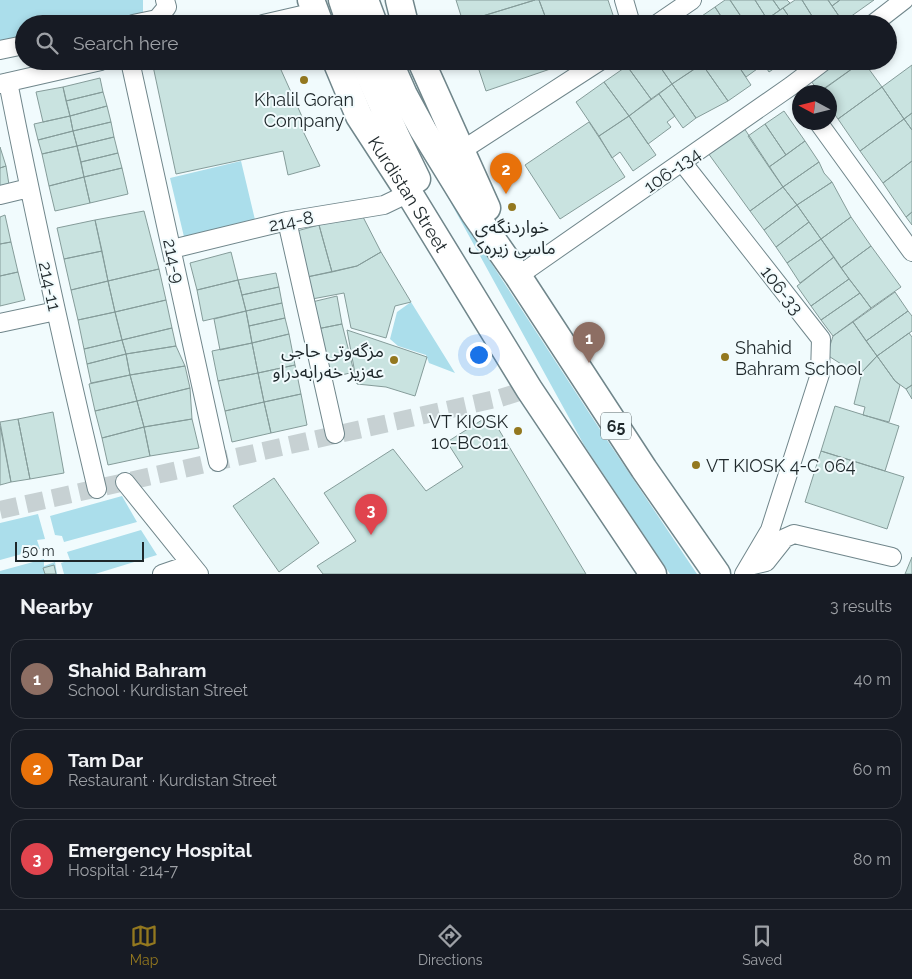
<!DOCTYPE html>
<html lang="en">
<head>
<meta charset="utf-8">
<style>
  :root { --surface:#171b24; --page:#20242c; --text:#f1f3f6; --muted:#9ea1a6; --line:#363941; --accent:#93781f }
  body { margin:0; font-family:Raleway,"Noto Sans Arabic",sans-serif; background:var(--page); color:var(--text) }
  .compass { position:absolute; left:792px; top:85px; width:45px; height:45px; border-radius:50%; background:var(--surface); box-shadow:0 2px 8px #0003; rotate:277deg }
  .scale { position:absolute; left:15px; bottom:12px; width:129px; box-sizing:border-box; padding-left:5px; border:2px solid #1e272a; border-top:0; font-size:14px; line-height:18px; white-space:nowrap; color:#1e272a; -webkit-text-stroke:4px #f1fbfd; paint-order:stroke }
  .you { position:absolute; left:478px; top:354px; width:18px; height:18px; margin:-12px; border:4px solid #fff; border-radius:50%; background:#1a73e8; box-shadow:0 0 0 8px #1a73e833 }
  .badge { display:grid; place-items:center; width:32px; height:32px; border-radius:50%; background:var(--accent); color:#fff; font-size:16px; font-weight:700 }
  .pin { position:absolute; translate:-50% -41px; filter:drop-shadow(0 1px 2px #0008) }
  .pin::after { content:''; position:absolute; top:26px; width:18px; height:15px; background:inherit; clip-path:polygon(0 0,100% 0,50% 100%) }
  .list { margin:0; padding:0; list-style:none }
  h2 { display:flex; justify-content:space-between; align-items:center; height:65px; margin:0; padding:0 20px; font-size:21px }
  h2 small { font-size:16px; font-weight:400; color:var(--muted) }
  .list li { display:grid; grid-template-columns:32px 1fr auto; gap:15px; align-items:center; box-sizing:border-box; height:80px; margin:0 10px 10px; padding:0 10px; border:1px solid var(--line); border-radius:15px }
  .list b { display:block; font-size:19px; white-space:nowrap }
  .list p { margin:0; font-size:16px; white-space:nowrap; color:var(--muted) }
  .list em { font-size:16px; font-style:normal; color:var(--muted) }
  .icon { flex:none; width:28px; height:28px; fill:none; stroke:currentColor; stroke-width:2; stroke-linecap:round; stroke-linejoin:round }
  .map { position:relative; flex:none; width:912px; height:574px; overflow:hidden }
  .search { position:absolute; background:var(--surface); box-shadow:0 2px 8px #0003; left:15px; right:15px; top:15px; height:55px; display:flex; align-items:center; gap:12px; box-sizing:border-box; padding:0 18px; border-radius:28px; color:var(--muted); font-size:19px }
  .sheet { height:335px; background:var(--surface) }
  nav { display:flex; justify-content:space-around; align-items:center; box-sizing:border-box; height:70px; border-top:1px solid var(--line); background:var(--surface); font-size:14px; color:var(--muted) }
  nav a { display:grid; justify-items:center; gap:2px }
  nav .on { color:var(--accent) }
  .map>svg:first-child { display:block }
</style>
</head>
<body>
<div class="map">
<svg width="912" height="574" viewBox="0 0 912 574">
  <rect width="100%" height="100%" fill="#f1fbfd"/>
  <path fill="#abdeeb" d="M0 0H143V16L105 24H24V40L0 45Z
    M241 161 256 224 185 241 170 178Z
    M446 194 603 434 697 574H670L584 445Z
    M411 302 455 373 429 363 426 355 398 346 390 339 397 312Z
    M122 496 137 522 64 542 62 536 55 535 50 516Z
    M38 514 45 539 37 540 40 549 0 560V523Z
    M141 530 157 555 95 574H64L61 563 70 560 67 552Z
    M44 559V566L55 562 57 574H0V571Z"/>
  <path fill="#c9e3e0" stroke="#859c9a" d="M456 0H535L463 22Z
    M535 0H539L548 24H464L463 22Z
    M539 0H608L616 24H592L589 19 574 24H548Z
    M725 0H730L746 24H726L715 7Z
    M730 0H755L767 19 759 24H746Z
    M755 0H773L780 10 767 19Z
    M773 0H787L790 3 780 10Z
    M795 0H802L817 24H794L783 8Z
    M802 0H828L843 22 840 24H817Z
    M828 0H840L832 6Z
    M840 0H874L843 22 832 6Z
    M715 7 726 24H702L699 18Z
    M783 8 794 24H770L767 19Z
    M767 19 770 24H759Z
    M174 61H277L304 121 300 125 320 166 288 175 283 151 176 174 153 66Z
    M476 61H561L562 65 486 91Z
    M633 61H656L672 84 651 99 627 66Z
    M656 61H701L702 64 672 84Z
    M706 61H735L751 85 728 101 702 64Z
    M735 61H762L764 64 746 77Z
    M762 61H785L769 72Z
    M838 61H863L819 92 811 81Z
    M863 61 882 87 838 119 830 108V92H820Z
    M702 64 728 101 696 118 672 84Z
    M912 65V113L904 119 882 87Z
    M627 66 651 99 629 116 604 82Z
    M100 78 103 92 66 101 63 87Z
    M604 82 629 116 599 136 576 102Z
    M672 84 696 118 683 128 659 94Z
    M63 87 70 116 43 122 36 92Z
    M882 87 904 119 860 151 838 119Z
    M103 92 107 106 70 116 66 101Z
    M659 94 675 116 667 122 671 127 648 144 629 116Z
    M107 106 111 122 73 131 70 116Z
    M784 111 805 141 786 155 765 124Z
    M912 113V130L904 119Z
    M70 116 73 131 38 140 34 124Z
    M629 116 656 155 633 171 620 152 612 158 599 136Z
    M904 119 912 130V161L883 183 860 151Z
    M111 122 114 137 77 146 73 131Z
    M589 122 625 177 560 219 525 165Z
    M765 124 786 155 769 167 748 136Z
    M742 125 783 187 750 211 708 153Z
    M73 131 77 146 42 154 38 140Z
    M114 137 118 153 81 162 77 146Z
    M805 141 819 162 783 187 769 167Z
    M77 146 84 177 49 186 42 154Z
    M0 147 6 166 0 168Z
    M118 153 122 168 84 177 81 162Z
    M912 161V212L906 217 883 183Z
    M819 162 824 173 832 182 797 205 783 187Z
    M6 166 10 191 0 193V168Z
    M122 168 128 194 90 203 84 177Z
    M84 177 90 203 55 211 49 186Z
    M832 182 851 217 821 239 797 205Z
    M783 187 797 205 764 230 750 211Z
    M797 205 809 222 776 247 764 230Z
    M144 211 159 269 108 281 95 220Z
    M912 212V225L906 217Z
    M5 215 11 242 0 244V217Z
    M362 215 381 252 357 266 332 272 319 225Z
    M851 217 871 246 841 268 821 239Z
    M95 220 102 251 64 259 57 228Z
    M809 222 821 239 787 263 776 247Z
    M319 225 332 272 307 277 293 232Z
    M821 239 834 257 800 283 787 263Z
    M11 242 18 272 0 276V244Z
    M871 246 901 287 871 308 841 268Z
    M102 251 108 281 71 290 64 259Z
    M231 252 238 280 197 290 190 263Z
    M381 252 411 302 395 306 386 338 351 328 344 293 312 299 307 277 357 266Z
    M834 257 849 279 811 306 797 286Z
    M159 269 166 300 115 312 108 281Z
    M18 272 25 300 0 306V276Z
    M276 273 279 287 242 295 238 280Z
    M849 279 860 293 821 320 811 306Z
    M238 280 246 311 203 321 197 290Z
    M108 281 115 312 78 320 71 290Z
    M279 287 282 303 246 311 242 295Z
    M895 292 908 311 866 341 853 322Z
    M860 293 871 308 833 336 821 320Z
    M337 296 342 324 317 329 312 302Z
    M166 300 172 328 122 340 115 312Z
    M282 303 285 318 249 326 246 311Z
    M246 311 252 343 220 350 214 319Z
    M908 311 912 316V331L877 356 866 341Z
    M115 312 122 340 84 349 78 320Z
    M285 318 289 334 252 343 249 326Z
    M853 322 877 356 862 372 849 369 827 355 833 336Z
    M342 324 354 372 329 378 317 329Z
    M172 328 176 346 126 354 122 340Z
    M347 330 427 357 415 396 386 387 357 384Z
    M909 333 912 337V385L906 389 895 381 877 356Z
    M289 334 295 365 258 373 252 343Z
    M122 340 126 354 87 364 84 349Z
    M252 343 258 373 218 381 212 351Z
    M176 346 185 366 130 375 126 354Z
    M126 354 130 375 91 383 87 364Z
    M877 356 895 381 900 385 889 422 863 415 865 407 854 404 862 372Z
    M295 365 301 394 264 402 258 373Z
    M185 366 190 388 137 401 130 375Z
    M258 373 264 402 225 411 218 381Z
    M130 375 137 401 95 411 89 384Z
    M912 385V399L906 389Z
    M190 388 192 419 144 427 137 401Z
    M301 394 307 425 271 433 264 402Z
    M137 401 144 427 102 438 95 411Z
    M264 402 271 433 232 442 225 411Z
    M835 406 899 426 885 471 821 451Z
    M53 412 64 473 30 479 18 419Z
    M490 415 586 574H323L317 566 356 541 324 493 393 449 426 491 463 467 447 442Z
    M18 419 30 479 11 482 0 422Z
    M192 419 199 448 150 456 144 427Z
    M0 426 11 482 0 485Z
    M144 427 150 456 108 465 102 438Z
    M821 451 904 477 887 529 805 502Z
    M274 478 319 543 279 572 233 506Z
    M912 557V574H905Z
    M54 565 56 574H45L43 568Z"/>
  <g fill="none" stroke-linecap="round" stroke-linejoin="round">
    <path stroke="#c7d1d3" stroke-width="18" stroke-dasharray="18 9" stroke-linecap="butt" d="M0 510 500 398 529 389"/>
    <g stroke="#70868b" stroke-width="20">
      <path id="minor" d="M624 0 631 24
        M133 24 157 19 167 7 165 0
        M263 24 315 12
        M657 24 692 0
        M873 24 904 0
        M0 50 24 45
        M130 61 218 462
        M8 82C35 219 65 354 97 489
        M0 84 101 61
        M818 122 912 252
        M461 151 600 61
        M682 162 821 339 820 374 770 530 744 574
        M0 195 29 188
        M287 221 335 434
        M172 249 287 221 384 205 409 193
        M518 276 791 86 824 61
        M0 323 56 311
        M125 482 199 574
        M749 566 766 562 785 538 794 534 892 557
        M162 574 191 564"/>
    </g>
    <g stroke="#70868b" stroke-width="29">
      <g id="highway">
        <path d="M311 0 320 24"/>
        <path d="M342 0 350 24"/>
        <path d="M365 0 374 24"/>
        <path d="M399 0 405 24"/>
        <path id="s1" d="M336 61 359 116 409 193 529 389 653 574"/>
        <path d="M363 61 396 136 417 179"/>
        <path d="M389 61 404 95 423 130 474 213 518 276 644 469 717 574"/>
        <path d="M421 61 487 208"/>
      </g>
    </g>
    <use href="#minor" stroke="#fff" stroke-width="18"/>
    <use href="#highway" stroke="#fff" stroke-width="26"/>
  </g>
  <g fill="#93781f" stroke="#f1fbfd" stroke-width="2">
    <circle cx="304" cy="80" r="5"/>
    <circle cx="512" cy="207" r="5"/>
    <circle cx="725" cy="357" r="5"/>
    <circle cx="394" cy="360" r="5"/>
    <circle cx="518" cy="431" r="5"/>
    <circle cx="696" cy="465" r="5"/>
  </g>
  <g text-anchor="middle" dominant-baseline="central" stroke-width="4" stroke-linejoin="round" paint-order="stroke">
    <rect fill="#f1fbfd" stroke="#5d6769" stroke-width="1" x="601" y="412.5" width="30" height="27" rx="4"/>
    <g font-size="16" font-weight="bold" fill="#1e272a">
      <text x="616" y="426">65</text>
    </g>
    <g font-size="18" fill="#1e272a" stroke="#f1fbfd">
      <text x="304" y="99">Khalil Goran<tspan x="304" dy="21">Company</tspan></text>
      <text x="512" y="226">خواردنگەی<tspan x="512" dy="21">ماسی زیرەک</tspan></text>
      <text x="735" y="347" text-anchor="start">Shahid<tspan x="735" dy="21">Bahram School</tspan></text>
      <text x="384" y="350" text-anchor="end">مزگەوتی حاجی<tspan x="384" dy="21">عەزیز خەرابەدراو</tspan></text>
      <text x="508" y="421" text-anchor="end">VT KIOSK<tspan x="508" dy="21">10-BC011</tspan></text>
      <text x="706" y="465" text-anchor="start">VT KIOSK 4-C 064</text>
    </g>
    <g font-size="18" fill="#1e272a" stroke="#f1fbfd">
      <text transform="translate(672 170) rotate(-35)">106-134</text>
      <text stroke="none"><textPath href="#s1" startOffset="152">Kurdistan Street</textPath></text>
      <text transform="translate(291 221) rotate(-11)">214-8</text>
      <text transform="translate(174 261) rotate(78)">214-9</text>
      <text transform="translate(50 286) rotate(78)">214-11</text>
      <text transform="translate(782 290) rotate(52)">106-33</text>
    </g>
  </g>
</svg>
<svg class="compass" viewBox="-18 -18 36 36"><path d="M0-13l5 13h-10z" fill="#e53935"/><path d="M0 13l5-13h-10z" fill="#9ea1a6"/></svg>
<div class="scale">50 m</div>
<div class="you"></div>
<div class="pin badge" style="left:589px;top:363px;background:#8d6e63">1</div>
<div class="pin badge" style="left:506px;top:194px;background:#e8710a">2</div>
<div class="pin badge" style="left:371px;top:535px;background:#e0444e">3</div>
<div class="search"><svg class="icon" aria-label="search" viewBox="0 0 24 24"><circle cx="10" cy="10" r="6"/><path d="M15 15l6 6"/></svg>Search here</div>
</div>
<section class="sheet">
<h2>Nearby<small>3 results</small></h2>
<ul class="list">
<li><span class="badge" style="background:#8d6e63">1</span><div><b>Shahid Bahram</b><p>School · Kurdistan Street</p></div><em>40 m</em></li>
<li><span class="badge" style="background:#e8710a">2</span><div><b>Tam Dar</b><p>Restaurant · Kurdistan Street</p></div><em>60 m</em></li>
<li><span class="badge" style="background:#e0444e">3</span><div><b>Emergency Hospital</b><p>Hospital · 214-7</p></div><em>80 m</em></li>
</ul>
</section>
<nav>
<a class="on"><svg class="icon" aria-label="map" viewBox="0 0 24 24"><path d="M3 6l6-2 6 2 6-2v14l-6 2-6-2-6 2zM9 4v14M15 6v14"/></svg>Map</a>
<a><svg class="icon" aria-label="directions" viewBox="0 0 24 24"><path d="M12 3l9 9-9 9-9-9zM9 14v-3h6M13 9l2 2-2 2"/></svg>Directions</a>
<a><svg class="icon" aria-label="saved" viewBox="0 0 24 24"><path d="M7 4h10v16l-5-4-5 4z"/></svg>Saved</a>
</nav>
</body>
</html>
